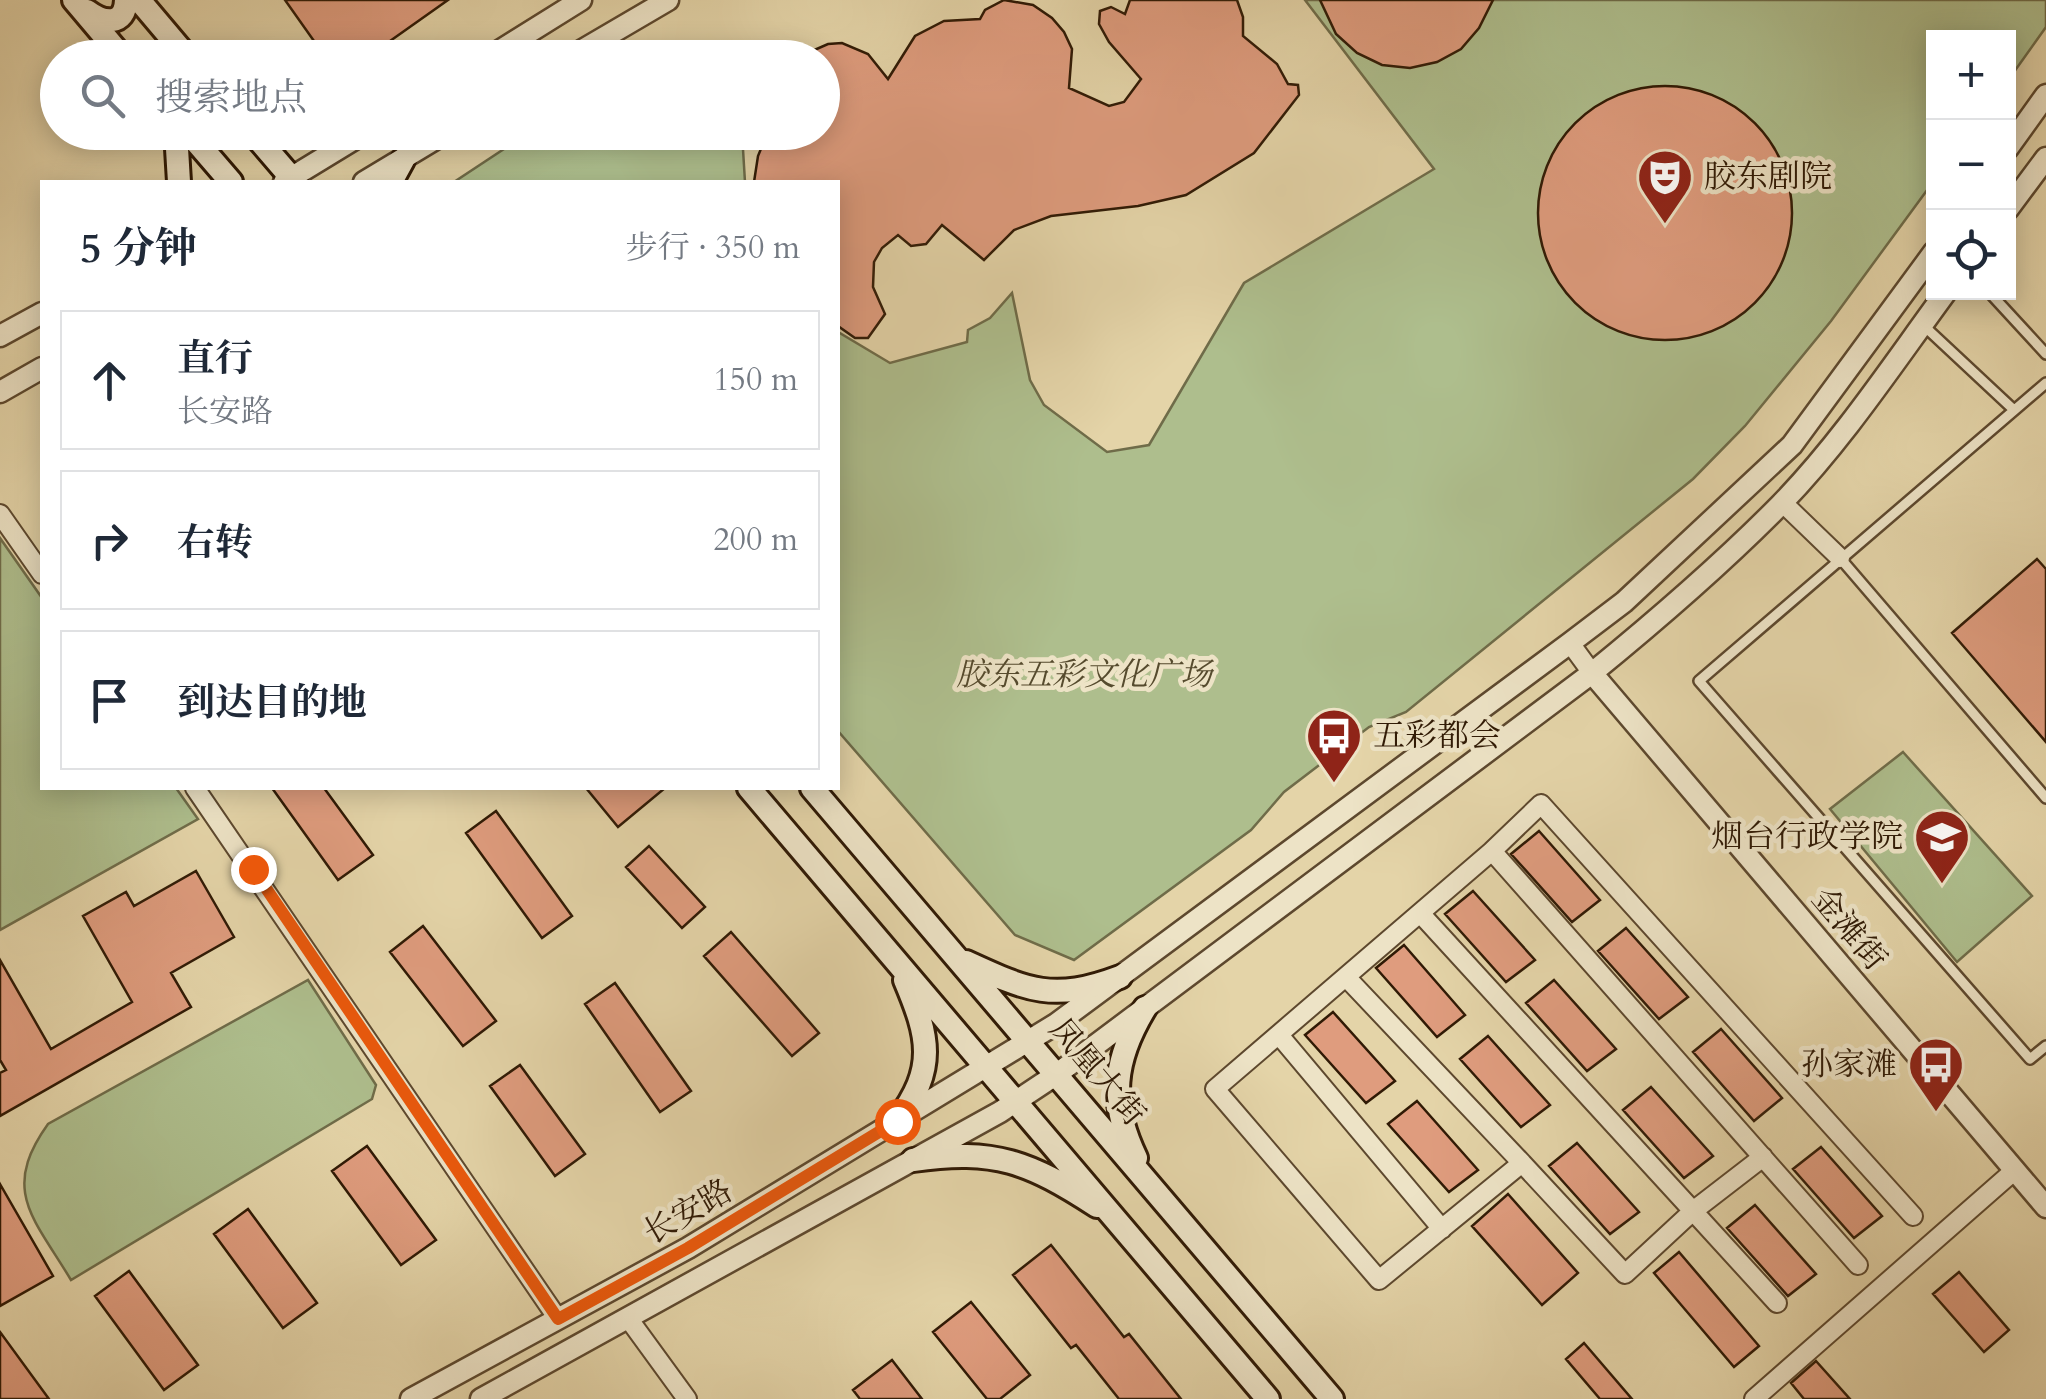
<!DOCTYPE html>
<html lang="zh">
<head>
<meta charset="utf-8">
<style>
  :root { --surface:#fff; --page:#f2f2f3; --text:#1f2937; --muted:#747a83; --line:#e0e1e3 }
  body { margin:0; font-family:Cardo,"Noto Serif SC",serif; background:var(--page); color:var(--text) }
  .controls { position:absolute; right:30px; top:30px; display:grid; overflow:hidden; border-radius:0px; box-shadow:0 5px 25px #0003 }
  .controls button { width:90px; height:90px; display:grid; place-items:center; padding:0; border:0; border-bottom:2px solid var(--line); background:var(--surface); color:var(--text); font:50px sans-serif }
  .stop { position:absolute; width:30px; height:30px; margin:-22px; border:8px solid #ea580c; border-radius:50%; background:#fff }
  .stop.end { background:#ea580c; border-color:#fff; box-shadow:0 2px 10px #0008 }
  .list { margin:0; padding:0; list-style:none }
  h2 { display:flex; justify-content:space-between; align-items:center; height:130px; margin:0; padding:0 40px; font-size:42px }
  h2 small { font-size:32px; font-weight:400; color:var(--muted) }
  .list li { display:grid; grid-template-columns:65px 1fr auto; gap:30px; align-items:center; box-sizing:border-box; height:140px; margin:0 20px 20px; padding:0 20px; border:2px solid var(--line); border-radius:0px }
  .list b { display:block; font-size:38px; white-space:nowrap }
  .list p { margin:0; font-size:32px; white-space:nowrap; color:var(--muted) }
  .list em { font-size:32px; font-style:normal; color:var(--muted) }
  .icon { flex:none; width:55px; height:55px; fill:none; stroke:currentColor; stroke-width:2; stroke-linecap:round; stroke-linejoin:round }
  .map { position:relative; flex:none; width:2046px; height:1399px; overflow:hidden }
  .search { position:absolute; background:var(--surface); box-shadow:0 5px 25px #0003; left:40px; top:40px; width:800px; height:110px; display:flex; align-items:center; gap:25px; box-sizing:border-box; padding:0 35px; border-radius:55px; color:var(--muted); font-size:38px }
  .panel { position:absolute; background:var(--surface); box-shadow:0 5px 25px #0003; left:40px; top:180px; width:800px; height:610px; border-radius:0px }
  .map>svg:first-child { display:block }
</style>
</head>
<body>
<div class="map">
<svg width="2046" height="1399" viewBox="0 0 2046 1399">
  <rect width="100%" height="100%" fill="#e4d4a8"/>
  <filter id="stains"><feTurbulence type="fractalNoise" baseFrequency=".002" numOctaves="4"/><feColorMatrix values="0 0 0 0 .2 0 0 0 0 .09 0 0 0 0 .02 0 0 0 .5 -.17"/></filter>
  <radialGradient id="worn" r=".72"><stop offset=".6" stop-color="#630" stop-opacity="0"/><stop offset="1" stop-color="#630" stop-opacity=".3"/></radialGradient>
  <path fill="#aebe8d" stroke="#6f6c49" stroke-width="2.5" d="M1305 0H2046V27L2009 79 2008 38H1934L1933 182 1831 321 1745 426 1693 479 1406 712 1369 727 1284 792 1251 830 1074 960 1015 935 838 731V332L890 363 967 342 968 330 990 318 1012 293 1030 380 1044 405 1107 452 1149 445 1244 283 1434 169Z
    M528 133H742L745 182H454Z
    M0 538 42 598V788H176L198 819 0 930Z
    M1903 752 2032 896 1957 962 1830 809Z
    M308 980 376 1085 372 1099 71 1280C34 1218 0 1191 48 1124Z"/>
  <path fill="#df9c7e" stroke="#301a05" stroke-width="2.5" d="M285 0H448L366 58H326Z
    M1004 0 1033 5 1052 18 1064 32 1072 49 1069 88 1109 106 1124 102 1141 79 1109 42 1099 24 1100 11 1111 7 1125 14 1130 0H1237L1243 17V36L1277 64 1288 84 1298 85 1299 95 1254 153 1186 195 1138 206 1051 216 1014 230 984 260 942 225 926 244 911 246 898 235 882 248 874 262 873 287 885 314 868 338H855L838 326V182H754L758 156 768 132H822V58H796L828 44 842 43 868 54 888 79 915 36 944 21 980 19 985 10Z
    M1320 0H1493L1479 28 1461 49 1437 62 1410 68 1382 65 1357 53 1336 34Z
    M1538 213a127 127 0 1 1 254 0a127 127 0 1 1-254 0Z
    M2037 559 2046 569V742L1952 633Z
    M272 788H324L373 855 338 880Z
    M586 788H665L618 827Z
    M496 811 572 916 542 938 466 833Z
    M1539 831 1600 900 1572 922 1511 854Z
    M649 846 705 907 682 928 626 867Z
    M196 871 234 937 171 973 191 1007 0 1116V1073L6 1070 0 1060V960L51 1049 132 1002 83 916 126 892 134 906Z
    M1473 891 1535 960 1506 982 1445 914Z
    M423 926 496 1021 463 1046 390 952Z
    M1626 928 1688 997 1659 1019 1598 951Z
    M731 932 819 1033 792 1056 704 956Z
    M1404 945 1465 1015 1437 1037 1376 968Z
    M1554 980 1616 1049 1587 1071 1526 1003Z
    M615 983 691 1091 660 1112 585 1004Z
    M1333 1012 1395 1081 1366 1103 1305 1035Z
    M1721 1029 1782 1098 1754 1121 1693 1052Z
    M1488 1036 1550 1105 1521 1127 1460 1059Z
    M520 1065 585 1154 555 1176 490 1086Z
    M1651 1087 1713 1156 1684 1178 1623 1110Z
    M1417 1101 1478 1170 1449 1192 1388 1124Z
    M1577 1143 1639 1212 1610 1234 1549 1166Z
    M367 1146 436 1240 401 1265 332 1171Z
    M1821 1147 1882 1216 1854 1238 1793 1169Z
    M0 1184 53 1276 0 1306Z
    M1508 1194 1578 1273 1542 1305 1472 1226Z
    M1755 1205 1816 1274 1788 1296 1727 1228Z
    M248 1209 317 1303 283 1328 214 1234Z
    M1051 1245 1124 1337 1129 1334 1181 1399H1119L1076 1345 1071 1348 1013 1275Z
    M1679 1252 1759 1346 1734 1367 1654 1273Z
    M129 1271 198 1365 164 1390 95 1296Z
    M1959 1272 2009 1330 1984 1352 1933 1294Z
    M971 1302 1030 1375 1000 1399H987L933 1332Z
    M0 1332 49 1399H0Z
    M1584 1343 1632 1399H1600L1566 1359Z
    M892 1360 922 1399H860L853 1390Z
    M1816 1361 1850 1399H1804L1791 1383Z"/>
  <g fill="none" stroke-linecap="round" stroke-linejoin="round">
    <g stroke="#5d482e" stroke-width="14">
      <path id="service" d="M1989 292 2046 354
        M1923 325 2014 410
        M2046 383 1699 681 2030 1059 2046 1046
        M1840 558 2046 798"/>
    </g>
    <g stroke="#5d482e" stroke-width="22">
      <path id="minor" d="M1782 502 1840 558
        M0 514 42 574
        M1570 643 1592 673
        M195 788 558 1319
        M1492 851 1215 1089 1379 1280 1522 1163 1625 1274 1693 1211 1777 1303
        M1420 913 1693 1211 1763 1157
        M1346 977 1522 1163
        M1279 1035 1442 1229
        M1858 1265 1492 851 1541 804 1913 1216
        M628 1318 687 1399
        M1754 1399 2015 1170"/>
    </g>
    <g stroke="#5d482e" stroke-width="25">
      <path id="tertiary" d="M488 58 581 0
        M569 58 668 0
        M2008 148 2046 95
        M284 182 366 132
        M364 182 447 132
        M2008 209 2046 158
        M0 336 42 313
        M0 392 42 368
        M1592 673 2046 1207
        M411 1399 688 1248 1056 1024 1570 643 1624 602 1792 445 1934 252
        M481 1399 1000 1112 1057 1074 1592 673C1657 620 1722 564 1781 504 1843 440 1893 364 1946 292"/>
    </g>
    <g stroke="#301a05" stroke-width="28">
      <path id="secondary" d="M74 0 123 58
        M139 0 188 58
        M87 11C103 23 125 27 126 0
        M176 132 179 182
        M188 132 231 182
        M252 132 295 182
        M391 182 403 160
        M749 788 1268 1399
        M812 788 1332 1399
        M966 962C1029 991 1053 1002 1120 977
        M897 1121C937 1068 929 1037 905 980
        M1136 1158C1109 1102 1113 1061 1145 1008
        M913 1160C995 1148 1029 1162 1097 1206"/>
    </g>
    <use href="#service" stroke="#ede3c6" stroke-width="9"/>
    <use href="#minor" stroke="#ede3c6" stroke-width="18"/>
    <use href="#tertiary" stroke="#ede3c6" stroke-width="20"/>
    <use href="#secondary" stroke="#ede3c6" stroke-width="22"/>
  </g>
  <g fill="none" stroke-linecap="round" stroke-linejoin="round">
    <path stroke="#ea580c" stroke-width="12" d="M253 869 558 1319 688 1248 897 1121"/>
  </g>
  <defs>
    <g id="theatre-pin" transform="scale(2.875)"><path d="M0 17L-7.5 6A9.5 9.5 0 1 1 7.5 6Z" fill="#8f2418" stroke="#ede3c6"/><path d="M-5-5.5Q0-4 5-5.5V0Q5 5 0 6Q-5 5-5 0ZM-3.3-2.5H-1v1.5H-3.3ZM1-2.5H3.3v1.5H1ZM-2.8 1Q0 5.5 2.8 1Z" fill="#fff"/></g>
    <g id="bus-pin" transform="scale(2.875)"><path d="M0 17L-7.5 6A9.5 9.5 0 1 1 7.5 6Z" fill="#8f2418" stroke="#ede3c6"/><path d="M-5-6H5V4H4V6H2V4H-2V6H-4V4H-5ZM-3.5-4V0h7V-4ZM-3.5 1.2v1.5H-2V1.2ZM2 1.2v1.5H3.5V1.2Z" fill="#fff"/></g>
    <g id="university-pin" transform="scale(2.875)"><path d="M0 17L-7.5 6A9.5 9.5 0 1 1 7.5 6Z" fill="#8f2418" stroke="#ede3c6"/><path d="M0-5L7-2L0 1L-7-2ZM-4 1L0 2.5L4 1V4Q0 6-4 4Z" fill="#fff"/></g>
  </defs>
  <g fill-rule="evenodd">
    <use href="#theatre-pin" x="1665" y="177"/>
    <use href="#bus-pin" x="1334" y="736"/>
    <use href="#university-pin" x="1942" y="837"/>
    <use href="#bus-pin" x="1936" y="1065"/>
  </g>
  <g text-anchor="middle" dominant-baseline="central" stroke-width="9" stroke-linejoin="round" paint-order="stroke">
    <g font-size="32" fill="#301a05" stroke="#ede3c6" text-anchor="start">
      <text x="1704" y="177">胶东剧院</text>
      <text x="1373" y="736">五彩都会</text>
      <text x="1903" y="837" text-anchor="end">烟台行政学院</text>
      <text x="1897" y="1065" text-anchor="end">孙家滩</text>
    </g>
    <g font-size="32" font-style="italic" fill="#564b2e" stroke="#ede3c6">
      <text x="1084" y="675">胶东五彩文化广场</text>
    </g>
    <g font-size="32" fill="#301a05" stroke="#ede3c6">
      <text transform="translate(1849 929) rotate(50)">金滩街</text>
      <text transform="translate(1097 1072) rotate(50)">凤凰大街</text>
      <text transform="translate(688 1212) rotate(-30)">长安路</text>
    </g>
  </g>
  <rect width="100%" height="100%" filter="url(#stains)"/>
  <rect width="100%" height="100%" fill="url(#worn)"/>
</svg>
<div class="controls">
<button>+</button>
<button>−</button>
<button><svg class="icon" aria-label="locate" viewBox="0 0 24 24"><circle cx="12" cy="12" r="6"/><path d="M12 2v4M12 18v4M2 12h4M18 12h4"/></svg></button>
</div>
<div class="stop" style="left:897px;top:1121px"></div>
<div class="stop end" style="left:253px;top:869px"></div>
<div class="search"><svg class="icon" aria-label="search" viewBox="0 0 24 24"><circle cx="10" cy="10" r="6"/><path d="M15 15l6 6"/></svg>搜索地点</div>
<section class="panel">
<h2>5 分钟<small>步行 · 350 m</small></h2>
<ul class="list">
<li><svg class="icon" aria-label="ahead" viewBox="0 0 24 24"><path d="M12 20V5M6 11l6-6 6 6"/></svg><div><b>直行</b><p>长安路</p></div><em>150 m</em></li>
<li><svg class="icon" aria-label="right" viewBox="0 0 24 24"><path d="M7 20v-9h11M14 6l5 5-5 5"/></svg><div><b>右转</b></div><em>200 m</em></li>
<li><svg class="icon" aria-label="arrive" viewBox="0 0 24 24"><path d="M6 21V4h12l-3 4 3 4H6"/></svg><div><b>到达目的地</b></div></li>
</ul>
</section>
</div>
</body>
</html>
